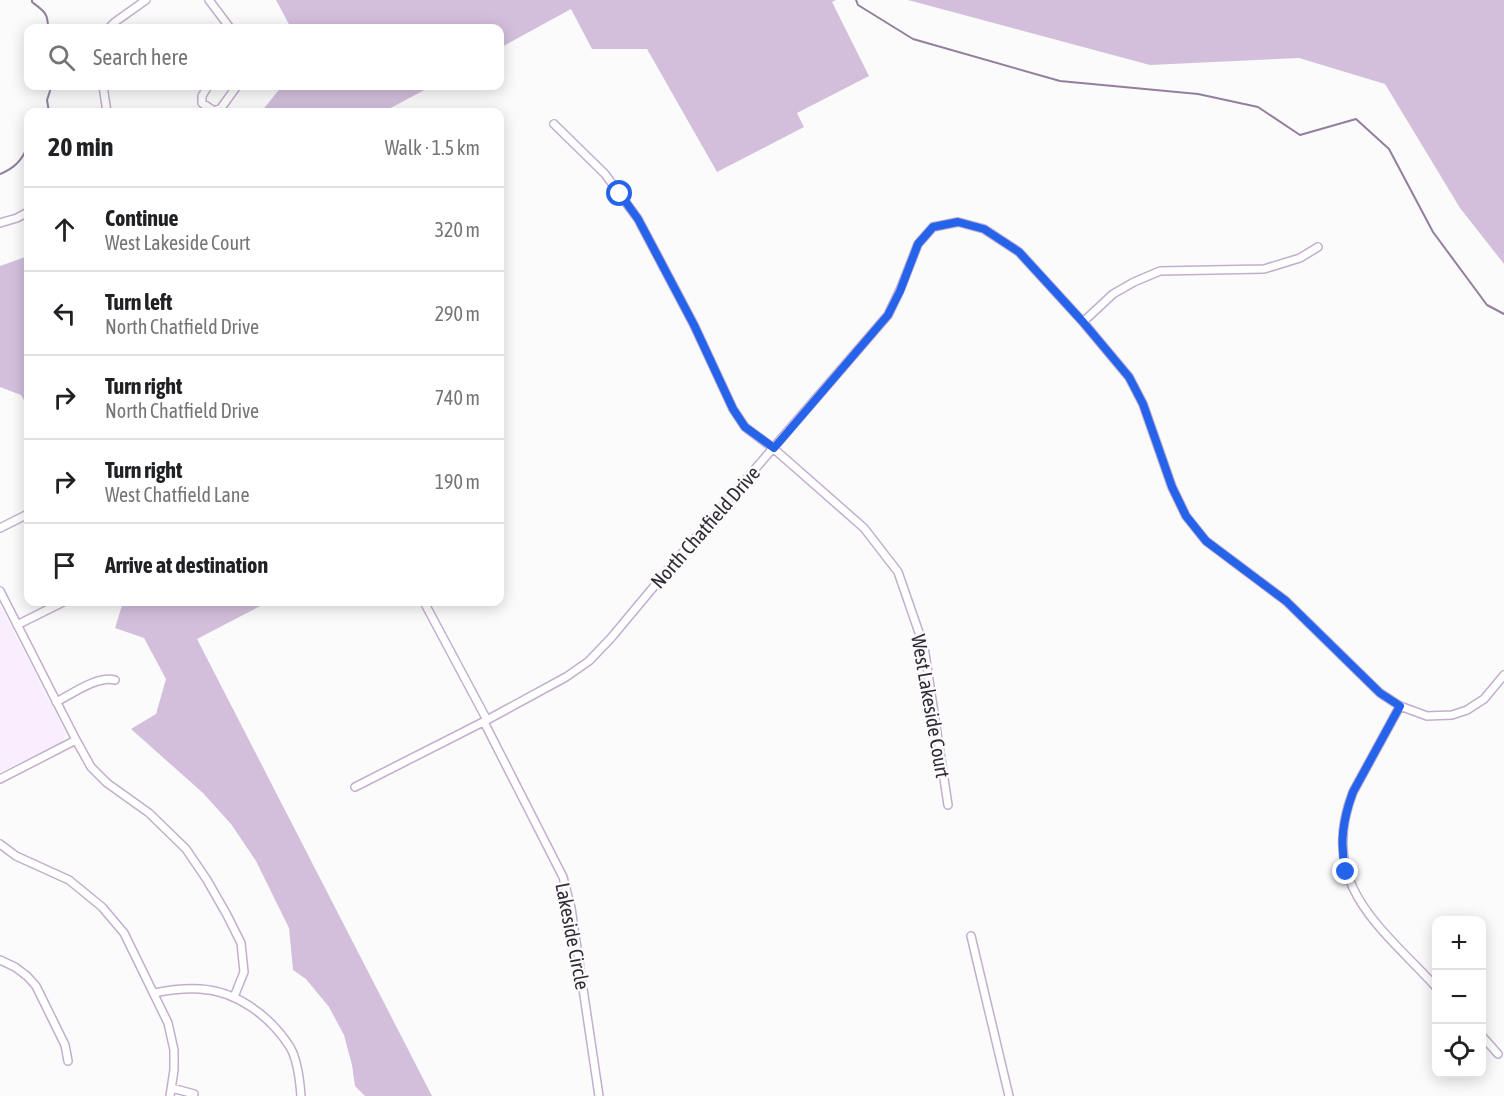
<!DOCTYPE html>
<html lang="en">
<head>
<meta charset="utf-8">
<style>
  :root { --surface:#fff; --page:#f2f2f2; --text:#202124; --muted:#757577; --line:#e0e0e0 }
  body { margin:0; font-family:"Asap Condensed",sans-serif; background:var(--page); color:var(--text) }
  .controls { position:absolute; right:18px; bottom:18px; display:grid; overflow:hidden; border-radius:12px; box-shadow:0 3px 15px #0003 }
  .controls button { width:54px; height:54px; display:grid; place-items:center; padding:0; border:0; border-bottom:2px solid var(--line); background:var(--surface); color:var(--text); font:30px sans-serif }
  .stop { position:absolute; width:18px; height:18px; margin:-14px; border:4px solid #2563eb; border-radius:50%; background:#fff }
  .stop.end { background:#2563eb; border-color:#fff; box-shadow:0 2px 6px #0008 }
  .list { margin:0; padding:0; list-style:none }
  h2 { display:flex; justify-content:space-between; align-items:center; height:78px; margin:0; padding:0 24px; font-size:26px }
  h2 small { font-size:20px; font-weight:400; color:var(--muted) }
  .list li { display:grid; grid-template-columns:39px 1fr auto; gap:18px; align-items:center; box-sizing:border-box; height:84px; padding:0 24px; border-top:2px solid var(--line) }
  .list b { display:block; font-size:22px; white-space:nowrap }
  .list p { margin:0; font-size:20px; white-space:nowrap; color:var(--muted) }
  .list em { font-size:20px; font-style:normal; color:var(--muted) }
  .icon { flex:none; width:33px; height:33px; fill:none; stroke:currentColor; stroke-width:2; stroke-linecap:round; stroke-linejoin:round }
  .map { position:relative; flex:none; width:1504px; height:1096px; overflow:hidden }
  .search { position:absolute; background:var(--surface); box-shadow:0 3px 15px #0003; left:24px; top:24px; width:480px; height:66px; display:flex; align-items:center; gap:15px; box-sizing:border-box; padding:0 21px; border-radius:12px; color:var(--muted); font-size:22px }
  .panel { position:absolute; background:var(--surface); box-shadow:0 3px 15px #0003; left:24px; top:108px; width:480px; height:498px; border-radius:12px }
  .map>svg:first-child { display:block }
</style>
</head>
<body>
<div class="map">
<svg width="1504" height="1096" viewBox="0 0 1504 1096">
  <rect width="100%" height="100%" fill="#fbfbfb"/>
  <path fill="#f8eefd" d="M0 605 66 734 62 742 0 772Z"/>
  <path fill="#d3bfdc" d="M276 0H836L832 2 869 76 797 113 804 127 717 172 647 49H592L571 9 500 48V28H291Z
    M908 0H1504V264L1460 208 1385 84 1299 58 1150 65Z
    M282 86H432L383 112H261Z
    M28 256V407L21 395 0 387V266Z
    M123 602H268L197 639 432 1096H365L355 1086 352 1065 344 1035 329 1007 306 979 293 970 289 928 256 861 231 824 203 793 131 729 156 714 166 679 144 638 115 628Z"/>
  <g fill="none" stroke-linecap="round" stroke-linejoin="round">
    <path stroke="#937f9d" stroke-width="2" d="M32 0V2C44 11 48 13 48 28
      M856 0 858 5 913 39 1060 81 1198 94 1258 107 1300 135 1356 119 1389 149 1433 232 1487 305 1504 314
      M49 112 47 100 50 91
      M0 174C15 168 22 160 28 146"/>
    <g stroke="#c3aece" stroke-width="10">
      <path id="minor" d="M209 0 230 28
        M109 28 115 22 146 0
        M103 86 107 112
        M208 86 202 96V103L214 111 221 108 237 86
        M554 124 605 174 638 219 694 325 733 409 745 427 773 448 864 528 898 572 924 647 948 805
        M0 223 17 218 28 212
        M1083 322 1113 294 1134 282 1160 271 1264 269 1300 258 1318 247
        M0 528 28 514
        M0 591 76 740 91 767 107 783 149 813 186 849 207 880 227 915 241 943 244 972 234 997
        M424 602 487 720
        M17 625 63 602
        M56 702C72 694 98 675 115 680
        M1400 706 1353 792C1317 884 1381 927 1436 987
        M484 722 563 877 571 908 599 1096
        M0 779 76 740
        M355 787 487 720 566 677 589 661 611 638 666 572 888 315 900 290 918 244 933 227 958 222 984 229 1019 252 1083 322 1129 377 1143 404 1172 487 1186 516 1206 541 1286 601 1380 693 1400 706 1427 716 1452 715 1467 710 1484 699 1504 675
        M0 844 16 856 69 880 102 907 124 933 168 1023 174 1050V1070L170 1096
        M971 936 1009 1096
        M0 960 15 967 27 976 36 986 65 1045 68 1061
        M154 993C169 990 184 988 200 989 237 991 270 1016 290 1047 297 1059 300 1082 301 1096
        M1482 1036 1498 1054
        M172 1088 194 1094"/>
    </g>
    <use href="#minor" stroke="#fff" stroke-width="7"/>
  </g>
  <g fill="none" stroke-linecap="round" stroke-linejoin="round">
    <path stroke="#2563eb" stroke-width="8" d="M620 194 638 219 694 325 733 409 745 427 774 448 888 315 900 291 918 244 933 227 958 222 984 229 1019 252 1083 322 1129 377 1143 404 1172 487 1186 516 1206 541 1286 601 1380 693 1400 706 1353 792C1343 819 1339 844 1346 872"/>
  </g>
  <g text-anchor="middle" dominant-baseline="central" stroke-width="5" stroke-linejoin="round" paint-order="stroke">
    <g font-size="20" fill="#322a36" stroke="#fbfbfb">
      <text transform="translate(705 527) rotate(-49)">North Chatfield Drive</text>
      <text transform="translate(931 706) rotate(80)">West Lakeside Court</text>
      <text transform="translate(573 936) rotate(79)">Lakeside Circle</text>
    </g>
  </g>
</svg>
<div class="controls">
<button>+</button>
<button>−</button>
<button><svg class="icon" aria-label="locate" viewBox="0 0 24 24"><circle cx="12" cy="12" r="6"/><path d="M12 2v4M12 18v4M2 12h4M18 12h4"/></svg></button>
</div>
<div class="stop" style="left:620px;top:194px"></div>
<div class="stop end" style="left:1346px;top:872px"></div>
<div class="search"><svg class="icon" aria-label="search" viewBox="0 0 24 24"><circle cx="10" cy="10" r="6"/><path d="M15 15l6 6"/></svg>Search here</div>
<section class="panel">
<h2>20 min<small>Walk · 1.5 km</small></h2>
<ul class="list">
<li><svg class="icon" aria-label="ahead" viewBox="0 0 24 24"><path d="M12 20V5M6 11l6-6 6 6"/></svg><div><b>Continue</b><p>West Lakeside Court</p></div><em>320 m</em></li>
<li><svg class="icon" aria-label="left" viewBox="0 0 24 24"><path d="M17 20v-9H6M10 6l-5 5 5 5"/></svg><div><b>Turn left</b><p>North Chatfield Drive</p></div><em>290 m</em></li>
<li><svg class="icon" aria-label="right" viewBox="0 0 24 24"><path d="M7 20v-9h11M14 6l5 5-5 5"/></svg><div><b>Turn right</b><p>North Chatfield Drive</p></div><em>740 m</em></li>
<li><svg class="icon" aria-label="right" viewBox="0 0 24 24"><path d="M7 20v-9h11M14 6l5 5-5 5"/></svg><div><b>Turn right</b><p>West Chatfield Lane</p></div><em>190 m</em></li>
<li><svg class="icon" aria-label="arrive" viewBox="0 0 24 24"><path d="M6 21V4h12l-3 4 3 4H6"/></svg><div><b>Arrive at destination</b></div></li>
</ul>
</section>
</div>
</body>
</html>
